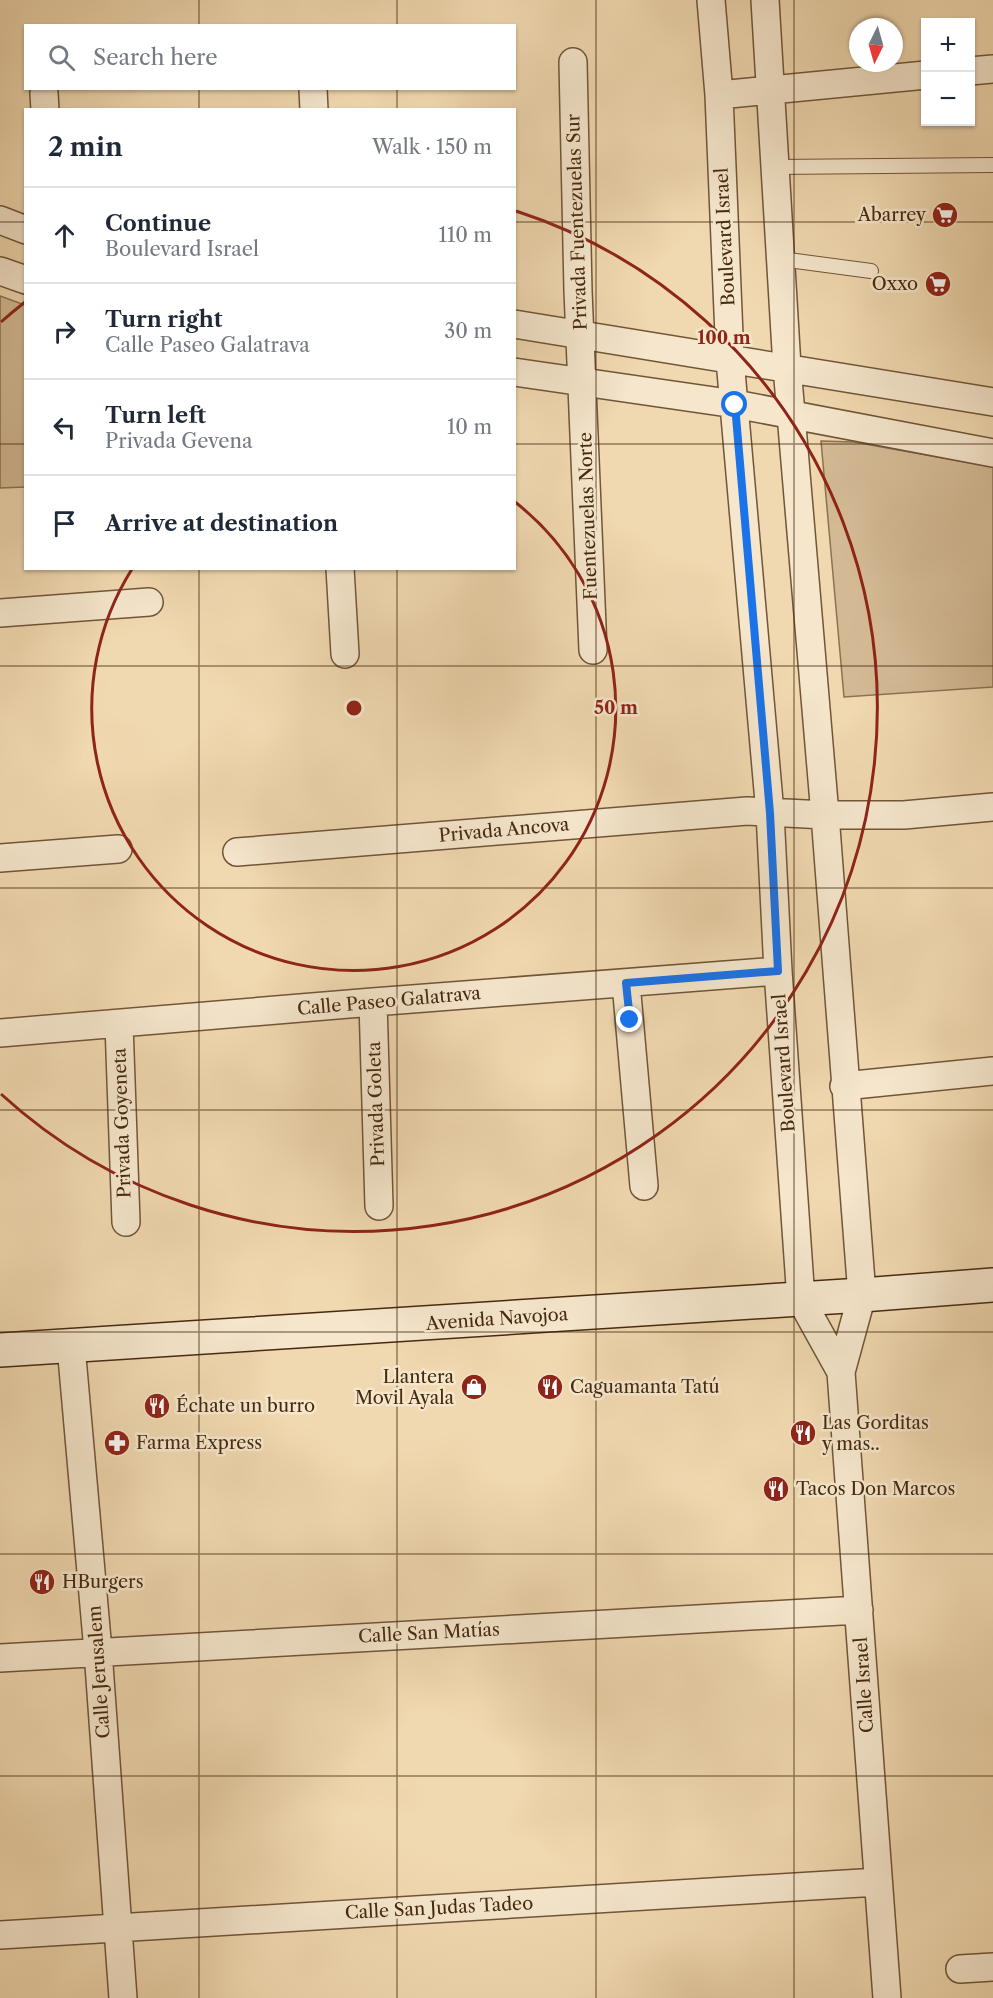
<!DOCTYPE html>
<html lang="en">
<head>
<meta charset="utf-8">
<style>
  :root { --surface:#fff; --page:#f2f2f3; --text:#1f2937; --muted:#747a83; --line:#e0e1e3 }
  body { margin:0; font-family:"Libre Caslon Text",serif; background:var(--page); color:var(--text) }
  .controls { position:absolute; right:18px; top:18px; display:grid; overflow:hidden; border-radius:0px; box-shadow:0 2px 4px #0004 }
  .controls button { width:54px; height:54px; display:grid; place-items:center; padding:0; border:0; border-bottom:2px solid var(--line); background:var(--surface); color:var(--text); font:30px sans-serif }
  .compass { position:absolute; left:849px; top:18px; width:54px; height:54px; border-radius:50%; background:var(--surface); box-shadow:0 2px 4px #0004; rotate:185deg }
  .stop { position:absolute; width:18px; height:18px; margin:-14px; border:4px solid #1a73e8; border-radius:50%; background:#fff }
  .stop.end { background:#1a73e8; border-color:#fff; box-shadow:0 2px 6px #0008 }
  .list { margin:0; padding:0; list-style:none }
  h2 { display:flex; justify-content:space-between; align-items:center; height:78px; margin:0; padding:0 24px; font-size:26px }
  h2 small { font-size:20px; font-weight:400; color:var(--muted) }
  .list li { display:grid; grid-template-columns:39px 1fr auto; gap:18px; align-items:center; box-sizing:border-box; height:96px; padding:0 24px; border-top:2px solid var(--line) }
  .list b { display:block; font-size:22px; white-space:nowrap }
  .list p { margin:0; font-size:20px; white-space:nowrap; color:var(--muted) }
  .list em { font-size:20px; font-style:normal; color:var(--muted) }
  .icon { flex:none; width:33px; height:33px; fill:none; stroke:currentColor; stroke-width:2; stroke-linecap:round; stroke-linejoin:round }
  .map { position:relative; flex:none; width:993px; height:1998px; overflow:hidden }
  .search { position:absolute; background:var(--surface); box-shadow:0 2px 4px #0004; left:24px; top:24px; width:492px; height:66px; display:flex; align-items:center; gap:15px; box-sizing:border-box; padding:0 21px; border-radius:0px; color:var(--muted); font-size:22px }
  .panel { position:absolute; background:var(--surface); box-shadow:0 2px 4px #0004; left:24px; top:108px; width:492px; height:462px; border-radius:0px }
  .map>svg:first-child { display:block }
</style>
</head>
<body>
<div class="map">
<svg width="993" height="1998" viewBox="0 0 993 1998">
  <rect width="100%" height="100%" fill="#f0d8b0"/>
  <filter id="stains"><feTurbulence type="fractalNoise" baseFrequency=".00333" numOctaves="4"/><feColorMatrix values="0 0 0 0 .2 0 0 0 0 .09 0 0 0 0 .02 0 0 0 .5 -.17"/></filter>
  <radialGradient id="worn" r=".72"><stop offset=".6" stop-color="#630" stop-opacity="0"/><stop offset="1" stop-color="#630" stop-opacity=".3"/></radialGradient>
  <path fill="#d3ba95" stroke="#8c7252" stroke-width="1.5" d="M0 296 25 305V487L0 488Z
    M821 441 854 442 993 467V687L844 697Z"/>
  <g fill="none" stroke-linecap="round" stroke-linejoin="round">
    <g stroke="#705637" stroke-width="16">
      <path id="lane" d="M775 167 993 165
        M781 259 871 271"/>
    </g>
    <g stroke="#705637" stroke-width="30">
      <path id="street" d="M711 0 719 95 730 360 770 813 778 971 801 1300 841 1372
        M765 0 787 367 825 815 862 1295 841 1372 887 1998
        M573 62 578 291 593 650
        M970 71 993 69
        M313 89 314 110
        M44 93 45 110
        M719 95 926 75
        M0 220 26 230
        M0 271 26 280
        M514 324 993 402
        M514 372 735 404 993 453
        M340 568 345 654
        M0 613 149 602
        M237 852 747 811 825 815H904L993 807
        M0 858 118 849
        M626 983 644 1186
        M373 1002 379 1206
        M119 1024 126 1222
        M0 1033 373 1002 778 971
        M844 1086 993 1071
        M71 1346 98 1651 123 1998
        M0 1658 859 1610
        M0 1935 878 1882
        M960 1969 993 1967"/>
    </g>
    <g stroke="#462a0f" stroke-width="36">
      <path id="secondary" d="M0 1350 862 1295 993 1285"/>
    </g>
    <use href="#lane" stroke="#f5e6cc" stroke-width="14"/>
    <use href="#street" stroke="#f5e6cc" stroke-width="27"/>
    <use href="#secondary" stroke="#f5e6cc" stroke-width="33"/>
  </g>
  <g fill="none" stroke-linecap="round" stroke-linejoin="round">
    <path stroke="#1a73e8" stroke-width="8" d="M630 1020 626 983 778 971 770 813 735 405"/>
  </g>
  <path fill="none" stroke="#462a0f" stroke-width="1.5" stroke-opacity="0.55" d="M199 0V26M397 0V26M596 0V1998M794 0V1998M199 88V110M397 88V110M0 222H26M514 222H993M0 444H26M514 444H993M199 568V1998M397 568V1998M0 666H993M0 888H993M0 1110H993M0 1332H993M0 1554H993M0 1776H993"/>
  <g fill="none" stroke="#8f2418" stroke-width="3">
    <path d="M515 502A262 262 0 1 1 132 569"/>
    <path d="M1 322A523 523 0 0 1 25 302M516 211A523 523 0 1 1 1 1094"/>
  </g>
  <defs>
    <g id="supermarket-disc" transform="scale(1.35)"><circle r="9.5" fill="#8f2418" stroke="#f5e6cc"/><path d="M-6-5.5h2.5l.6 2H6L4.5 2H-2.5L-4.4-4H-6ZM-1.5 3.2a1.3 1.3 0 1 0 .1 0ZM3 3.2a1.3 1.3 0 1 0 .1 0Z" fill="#fff"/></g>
    <g id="shop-disc" transform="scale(1.35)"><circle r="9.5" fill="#8f2418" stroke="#f5e6cc"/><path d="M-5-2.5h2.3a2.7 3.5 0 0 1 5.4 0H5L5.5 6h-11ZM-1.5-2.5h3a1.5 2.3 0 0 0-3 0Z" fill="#fff"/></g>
    <g id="restaurant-disc" transform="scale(1.35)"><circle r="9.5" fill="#8f2418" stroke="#f5e6cc"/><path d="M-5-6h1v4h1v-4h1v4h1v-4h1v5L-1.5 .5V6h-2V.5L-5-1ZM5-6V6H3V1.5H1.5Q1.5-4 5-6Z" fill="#fff"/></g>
    <g id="pharmacy-disc" transform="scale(1.35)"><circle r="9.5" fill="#8f2418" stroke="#f5e6cc"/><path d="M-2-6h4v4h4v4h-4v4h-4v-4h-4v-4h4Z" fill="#fff"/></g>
  </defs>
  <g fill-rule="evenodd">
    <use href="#supermarket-disc" x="945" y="215"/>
    <use href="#supermarket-disc" x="938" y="284"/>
    <use href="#shop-disc" x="474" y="1387"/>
    <use href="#restaurant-disc" x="550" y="1387"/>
    <use href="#restaurant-disc" x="157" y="1406"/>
    <use href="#restaurant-disc" x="803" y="1433"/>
    <use href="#pharmacy-disc" x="117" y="1443"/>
    <use href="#restaurant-disc" x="776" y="1489"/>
    <use href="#restaurant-disc" x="42" y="1582"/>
  </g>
  <g text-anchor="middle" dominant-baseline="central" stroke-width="5" stroke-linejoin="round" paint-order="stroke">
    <g font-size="18" fill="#462a0f" stroke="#f5e6cc" text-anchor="start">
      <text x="926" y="215" text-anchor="end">Abarrey</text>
      <text x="918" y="284" text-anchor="end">Oxxo</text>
      <text x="454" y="1377" text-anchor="end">Llantera<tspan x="454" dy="21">Movil Ayala</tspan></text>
      <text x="570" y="1387">Caguamanta Tatú</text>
      <text x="176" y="1406">Échate un burro</text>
      <text x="822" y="1423">Las Gorditas<tspan x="822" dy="21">y mas..</tspan></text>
      <text x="136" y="1443">Farma Express</text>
      <text x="796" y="1489">Tacos Don Marcos</text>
      <text x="62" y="1582">HBurgers</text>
    </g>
    <g font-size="18" fill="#462a0f" stroke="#f5e6cc">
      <text transform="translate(577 222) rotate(-92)">Privada Fuentezuelas Sur</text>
      <text transform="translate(725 237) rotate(-93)">Boulevard Israel</text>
      <text transform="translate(588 516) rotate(-92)">Fuentezuelas Norte</text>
      <text transform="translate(504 830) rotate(-5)">Privada Ancova</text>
      <text transform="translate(389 1001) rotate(-5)">Calle Paseo Galatrava</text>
      <text transform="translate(784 1063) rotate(-94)">Boulevard Israel</text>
      <text transform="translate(376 1104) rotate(-92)">Privada Goleta</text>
      <text transform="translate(122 1123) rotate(-92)">Privada Goyeneta</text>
      <text transform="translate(497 1319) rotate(-4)">Avenida Navojoa</text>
      <text transform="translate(429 1633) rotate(-3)">Calle San Matías</text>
      <text transform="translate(99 1672) rotate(-94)">Calle Jerusalem</text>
      <text transform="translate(864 1685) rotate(-94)">Calle Israel</text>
      <text transform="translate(439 1908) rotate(-3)">Calle San Judas Tadeo</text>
    </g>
  </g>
  <circle cx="354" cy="708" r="9" fill="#8f2418" stroke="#f5e6cc" stroke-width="3"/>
  <g font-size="18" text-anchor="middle" font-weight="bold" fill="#8f2418" stroke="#f5e6cc" stroke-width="5" stroke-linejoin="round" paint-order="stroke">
    <text x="724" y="344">100 m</text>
    <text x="616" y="714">50 m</text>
  </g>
  <rect width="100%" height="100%" filter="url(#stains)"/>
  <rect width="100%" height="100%" fill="url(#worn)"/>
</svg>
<div class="controls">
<button>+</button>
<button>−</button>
</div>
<svg class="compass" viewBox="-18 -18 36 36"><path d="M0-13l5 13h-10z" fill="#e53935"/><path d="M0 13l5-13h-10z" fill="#747a83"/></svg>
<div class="stop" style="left:735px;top:405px"></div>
<div class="stop end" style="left:630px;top:1020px"></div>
<div class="search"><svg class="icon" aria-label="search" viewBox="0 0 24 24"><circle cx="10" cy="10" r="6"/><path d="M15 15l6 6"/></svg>Search here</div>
<section class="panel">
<h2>2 min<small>Walk · 150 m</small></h2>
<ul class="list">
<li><svg class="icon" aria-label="ahead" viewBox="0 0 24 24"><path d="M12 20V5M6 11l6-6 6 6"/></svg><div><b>Continue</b><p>Boulevard Israel</p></div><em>110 m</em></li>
<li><svg class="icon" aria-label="right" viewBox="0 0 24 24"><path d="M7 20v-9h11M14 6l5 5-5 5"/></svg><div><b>Turn right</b><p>Calle Paseo Galatrava</p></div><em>30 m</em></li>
<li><svg class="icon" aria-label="left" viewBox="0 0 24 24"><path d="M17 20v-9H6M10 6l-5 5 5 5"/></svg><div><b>Turn left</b><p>Privada Gevena</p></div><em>10 m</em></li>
<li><svg class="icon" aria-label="arrive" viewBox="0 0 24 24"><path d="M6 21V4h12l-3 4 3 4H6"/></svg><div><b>Arrive at destination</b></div></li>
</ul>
</section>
</div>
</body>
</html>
